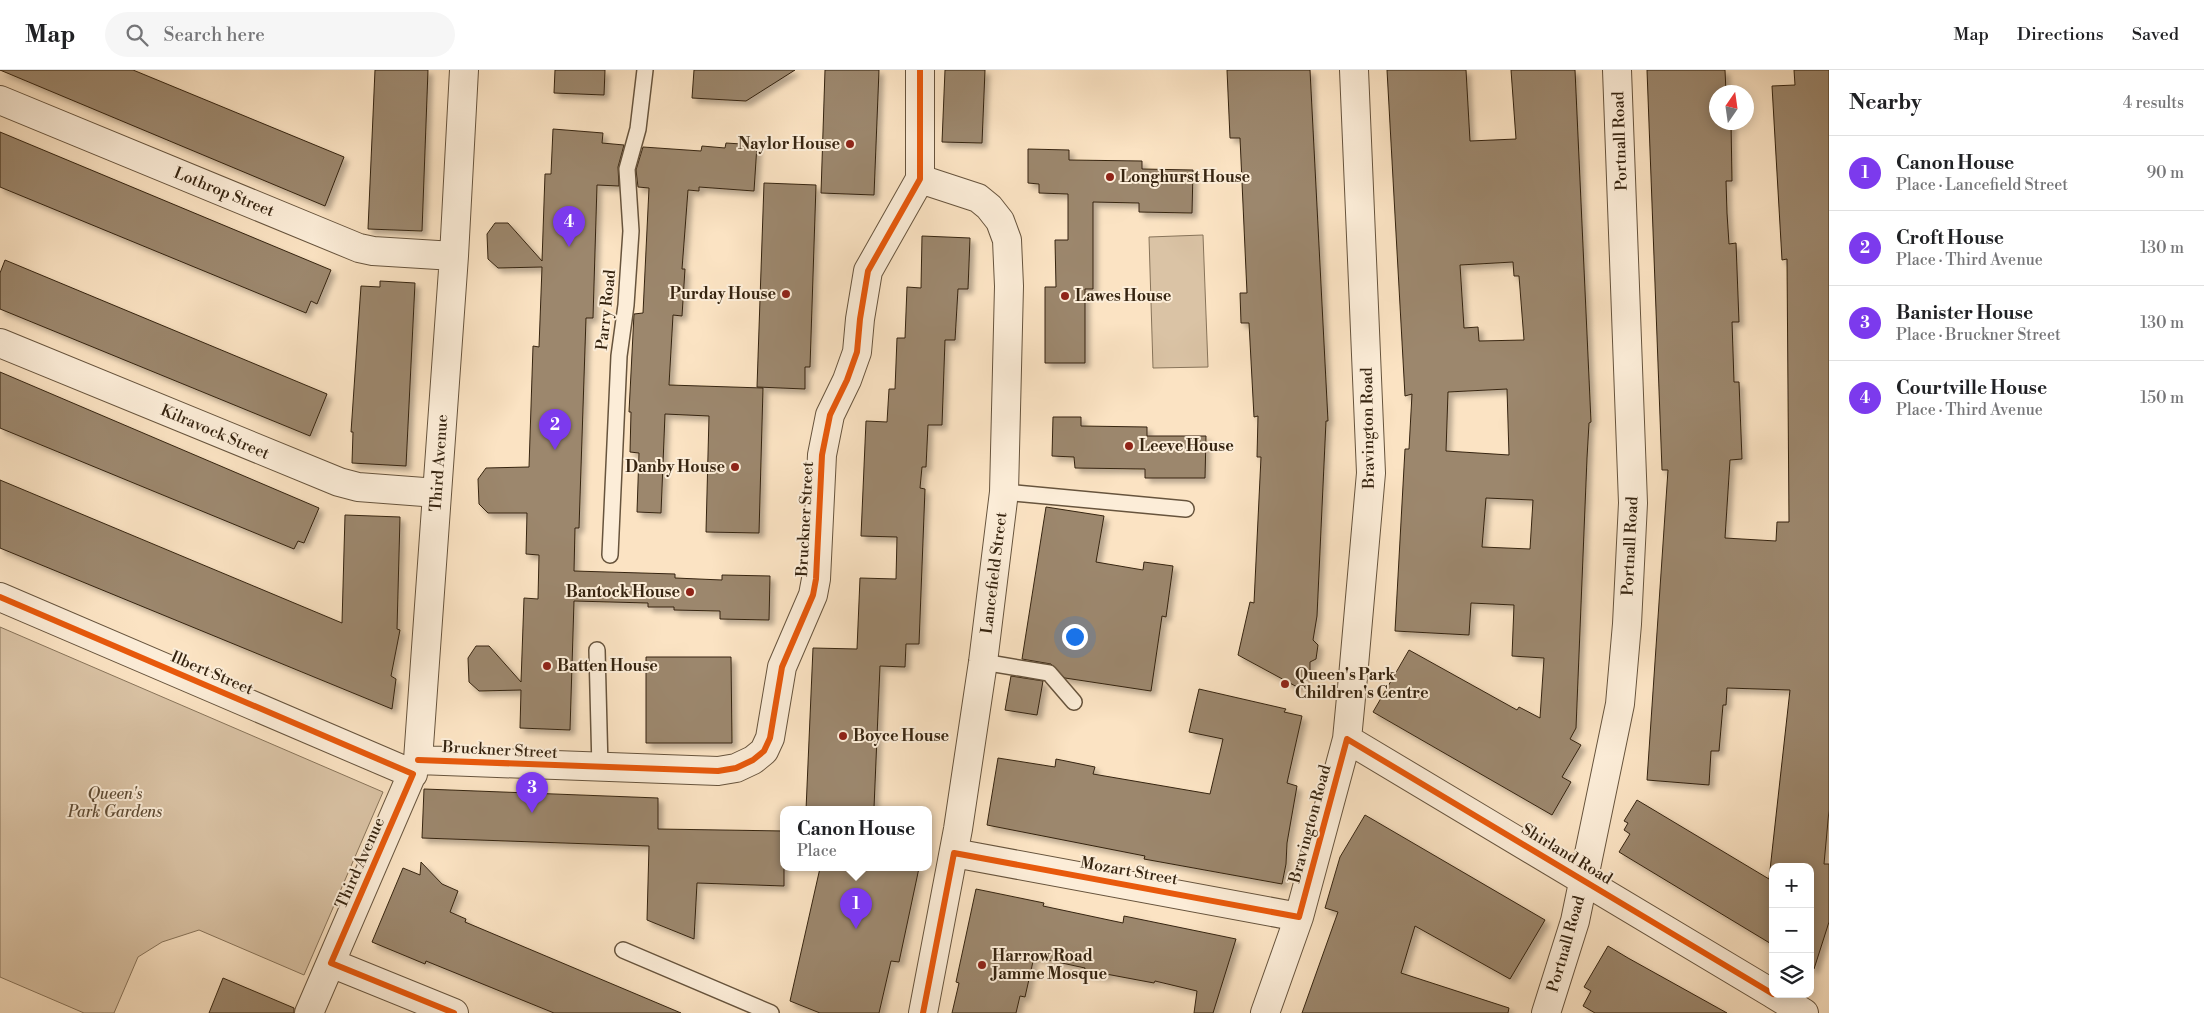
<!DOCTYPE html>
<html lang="en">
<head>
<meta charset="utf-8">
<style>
  :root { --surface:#fff; --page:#f6f6f6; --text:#202124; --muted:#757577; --line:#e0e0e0; --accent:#7c3aed }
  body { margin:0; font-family:"Libre Bodoni",serif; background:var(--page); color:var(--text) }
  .controls { position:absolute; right:15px; bottom:15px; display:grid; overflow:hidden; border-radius:10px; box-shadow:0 2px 12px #0003 }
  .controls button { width:45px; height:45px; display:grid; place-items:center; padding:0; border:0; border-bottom:1px solid var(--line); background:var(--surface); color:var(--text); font:25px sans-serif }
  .compass { position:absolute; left:1709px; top:15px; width:45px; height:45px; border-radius:50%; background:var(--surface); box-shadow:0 2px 12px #0003; rotate:13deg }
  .you { position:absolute; left:1074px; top:566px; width:18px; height:18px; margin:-12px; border:4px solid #fff; border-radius:50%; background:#1a73e8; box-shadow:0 0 0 8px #1a73e833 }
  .badge { display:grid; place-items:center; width:32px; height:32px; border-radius:50%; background:var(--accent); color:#fff; font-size:16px; font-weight:700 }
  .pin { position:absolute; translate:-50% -41px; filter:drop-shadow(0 1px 2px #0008) }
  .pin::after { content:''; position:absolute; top:26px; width:18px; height:15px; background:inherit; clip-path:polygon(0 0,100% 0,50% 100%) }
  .popup { position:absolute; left:780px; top:736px; width:152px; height:65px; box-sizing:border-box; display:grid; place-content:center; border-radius:10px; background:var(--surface); filter:drop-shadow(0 1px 4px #0005); font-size:16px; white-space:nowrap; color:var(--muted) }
  .popup b { font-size:19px; color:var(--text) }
  .popup::after { content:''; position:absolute; left:50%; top:100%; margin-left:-10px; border:10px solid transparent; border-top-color:var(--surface) }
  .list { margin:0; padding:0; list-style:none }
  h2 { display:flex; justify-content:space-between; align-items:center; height:65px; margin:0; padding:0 20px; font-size:21px }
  h2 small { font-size:16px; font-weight:400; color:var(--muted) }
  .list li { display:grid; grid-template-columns:32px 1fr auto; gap:15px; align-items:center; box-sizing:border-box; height:75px; padding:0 20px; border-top:1px solid var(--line) }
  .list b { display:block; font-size:19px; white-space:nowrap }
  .list p { margin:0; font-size:16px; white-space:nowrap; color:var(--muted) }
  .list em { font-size:16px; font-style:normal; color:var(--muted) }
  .icon { flex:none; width:28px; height:28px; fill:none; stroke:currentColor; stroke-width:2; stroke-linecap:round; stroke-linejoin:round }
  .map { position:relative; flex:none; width:1829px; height:943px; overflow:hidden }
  header { display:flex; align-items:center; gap:30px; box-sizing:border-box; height:70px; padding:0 25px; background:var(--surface); border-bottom:1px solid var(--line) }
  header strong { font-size:24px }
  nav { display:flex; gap:28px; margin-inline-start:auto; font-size:18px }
  .search { width:350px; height:45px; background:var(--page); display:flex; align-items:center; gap:12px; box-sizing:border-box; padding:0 18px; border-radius:28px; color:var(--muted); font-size:19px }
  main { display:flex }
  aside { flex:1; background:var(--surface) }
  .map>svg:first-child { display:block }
</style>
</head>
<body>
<header>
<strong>Map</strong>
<div class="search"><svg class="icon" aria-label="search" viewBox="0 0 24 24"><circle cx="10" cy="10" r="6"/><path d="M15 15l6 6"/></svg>Search here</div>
<nav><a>Map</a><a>Directions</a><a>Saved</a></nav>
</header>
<main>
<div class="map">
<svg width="1829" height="943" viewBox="0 0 1829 943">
  <defs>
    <filter id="shadow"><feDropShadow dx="4.5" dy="4.5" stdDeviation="2.5" flood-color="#0004"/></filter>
  </defs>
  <rect width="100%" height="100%" fill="#fbe3c3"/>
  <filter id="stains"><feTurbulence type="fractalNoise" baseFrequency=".004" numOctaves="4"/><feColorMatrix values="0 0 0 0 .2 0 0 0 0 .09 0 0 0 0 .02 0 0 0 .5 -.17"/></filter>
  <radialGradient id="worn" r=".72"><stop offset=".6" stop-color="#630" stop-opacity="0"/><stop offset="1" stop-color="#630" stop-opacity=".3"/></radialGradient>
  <path fill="#dac3a5" stroke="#88745a" d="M1203 165 1208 297 1153 298 1149 167Z
    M0 557 383 722 304 905 199 860 162 872 138 887 114 943H84L0 907Z"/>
  <path fill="#9c876d" stroke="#362410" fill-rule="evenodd" filter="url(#shadow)" d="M0 0H133L344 87 325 136Z
    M375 0H428L422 161 368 159Z
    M555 0H605L604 25 554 23Z
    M694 0H795L746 31 692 28Z
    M825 0H879L874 125 821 123Z
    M945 0H985L982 73 942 72Z
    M1227 0H1310L1328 351H1326L1317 546 1313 570 1318 575 1316 589 1310 592V600L1299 618 1238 585 1250 532 1254 533 1261 387H1257L1258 346 1254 347 1249 253H1241L1240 223H1247L1240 68H1230Z
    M1387 0H1466L1470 71 1516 69 1511 0H1575L1591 352 1589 353 1587 388 1576 658 1570 669 1581 675 1562 707 1571 712 1552 745 1373 642 1409 580 1517 640 1519 637 1540 648 1544 588 1512 586 1514 535 1471 533 1469 565 1395 561 1405 379H1409L1412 324 1405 326ZM1513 192 1514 206H1519L1524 270 1479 271 1478 257 1464 258 1460 195ZM1507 319 1509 385 1446 381 1448 322ZM1486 428 1533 430 1530 479 1482 477Z
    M1647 0H1725L1726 22H1716V52H1731L1732 111H1726L1727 143 1729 174 1736 173 1739 252H1732L1734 312H1739L1742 389 1730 390 1725 468 1776 471 1777 452H1789L1787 189 1782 190 1772 16 1795 15 1794 0H1829V740L1824 794H1829V852L1814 899 1810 897V797H1773V875L1619 782 1630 764 1624 760 1628 753 1624 751 1637 730 1769 809 1790 620 1727 618 1726 635H1723L1719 681H1711L1709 715 1647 710 1668 400H1662Z
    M553 59 603 63 602 73 624 75 618 97 619 116 597 115 593 248H586L579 458H575L574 501 675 504V508L722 510V505L770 506 769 550 720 549V541L674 540V537H648V533L574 531 570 660 520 658 521 620 479 621 469 612 468 588 476 576H489L521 612 524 528 538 529 539 485 526 484 527 443H488L479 434 478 409 486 398 529 397 533 276 539 277 542 197 498 198 488 189 487 164 495 153H508L542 191 545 104H551Z
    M0 62 331 200 317 234 311 231 306 243 0 117Z
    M726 73 757 75 754 121 699 117V121L688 120 682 199H685L682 246 673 245 669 315 763 318 759 463 706 462 709 346 665 344 661 443 637 442 639 383 630 382 631 342H629L634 244 643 243 649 118 638 117 636 100 643 77 701 81 702 76 725 78Z
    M1028 79 1069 80V90L1142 91V99L1193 100 1192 143 1139 142V133L1093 132V219H1085V293H1045V217H1056L1055 170H1068V124L1039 123V114L1028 113Z
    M764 113 816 115 810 297H805V319L757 317Z
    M922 166 970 168 968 219H958L955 270H945L942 355H928L926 397H922L920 418 925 419 919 574H906L905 597 880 596 874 738 806 740 813 578 857 579 860 508 896 509 897 467 861 466 866 351 887 352 889 319H895L897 268H905L907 217 921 218Z
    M5 190 327 324 310 366 0 239V203Z
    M380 211 415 213 406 396 352 393 353 362H351L361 216 380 217Z
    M0 302 319 438 304 473 298 471 294 479 0 358Z
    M1053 347H1081V356L1147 357V366H1206L1205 408H1145V399L1075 398 1074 387 1052 386Z
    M0 410 342 553 345 445 400 447 397 559 400 560 391 606 396 609 392 639 0 478Z
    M1046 437 1104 446 1096 492 1143 500 1144 492 1173 496 1166 547 1162 546 1151 621 1065 608 1051 594 1022 589Z
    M646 587H731L732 673H646Z
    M1011 606 1043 611 1037 645 1005 640Z
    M1199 619 1286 639 1284 642 1302 646 1287 713 1297 716 1287 773 1286 794 1282 814 1144 789 1145 786 987 755 998 688 1055 697 1056 689 1095 697 1093 704 1210 724 1223 669 1189 662Z
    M424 719 658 728V759L784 761V816L697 813 694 869 647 850 649 776 422 768Z
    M1365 745 1545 850 1510 909 1415 856 1401 903 1509 938 1508 943H1302L1338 842 1325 838 1340 787Z
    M421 792 442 814 458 821 450 842 466 849 465 852 681 943H554L426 891 425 894 372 872 403 798 420 805Z
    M820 798H919L899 892 891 891 879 943H820L790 931Z
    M976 819 1044 833 1043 836 1123 853 1124 846 1236 869 1213 943H1194L1197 921 1155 911 1154 913 1106 904V907L1084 903 1085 898 1034 887 1025 927 1020 926 1016 943H952L959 913 956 912Z
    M1608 876 1628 888 1727 943H1595L1583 936 1591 921 1584 917Z
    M223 908 294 938V943H209Z"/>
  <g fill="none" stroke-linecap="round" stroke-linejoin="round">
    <g stroke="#67543d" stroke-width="18">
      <path id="service" d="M1004 422 1186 439
        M610 485 619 286 626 235 631 161 627 99 638 59 645 0
        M597 580 600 698
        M983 592 1049 603 1074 632
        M623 880 771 943"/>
    </g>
    <g stroke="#67543d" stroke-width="30">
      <path id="minor" d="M0 30 359 178 373 181 454 186
        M920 109 978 128 989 137 1000 151 1007 170 1009 216 1004 422 983 592 958 759 923 943
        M0 273 339 412 358 417 437 423
        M0 527 413 704
        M1347 669 1773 924
        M418 690 718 701 736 698 753 690 764 681 770 668 782 597 813 525 816 509 822 385 830 345 847 310 857 282 860 249 868 201 920 109V0
        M954 783 1299 847
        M331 893 454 943
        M1773 924 1804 943
        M309 943 418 690 454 186 464 0
        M1265 943 1299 847 1347 669 1353 607 1371 403 1354 0
        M1546 943 1575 851 1620 634 1627 554 1633 433 1617 0"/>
    </g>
    <use href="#service" stroke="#fcedd8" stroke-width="15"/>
    <use href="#minor" stroke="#fcedd8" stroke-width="28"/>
    <g stroke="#fcedd8" stroke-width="9">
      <path id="cycleway" d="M0 527 413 704 331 893 454 943
        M418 690 718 701 736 698 753 690 764 681 770 668 782 597 813 525 816 509 822 385 830 345 847 310 857 282 860 249 868 201 920 109V0
        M923 943 954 783 1299 847 1347 669 1773 924"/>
    </g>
    <use href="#cycleway" stroke="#e8590c" stroke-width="6"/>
  </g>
  <g fill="#8f2418" stroke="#fcedd8" stroke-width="2">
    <circle cx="850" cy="74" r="5"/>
    <circle cx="1110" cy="107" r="5"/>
    <circle cx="786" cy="224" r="5"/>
    <circle cx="1065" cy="226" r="5"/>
    <circle cx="1129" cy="376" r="5"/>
    <circle cx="735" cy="397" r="5"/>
    <circle cx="690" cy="522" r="5"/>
    <circle cx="547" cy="596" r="5"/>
    <circle cx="1285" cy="614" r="5"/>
    <circle cx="843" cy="666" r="5"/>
    <circle cx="982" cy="895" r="5"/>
  </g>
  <g text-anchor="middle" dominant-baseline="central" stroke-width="4" stroke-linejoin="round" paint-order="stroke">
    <g font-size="16" fill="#362410" stroke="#fcedd8">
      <text transform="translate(1620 71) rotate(-92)">Portnall Road</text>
      <text transform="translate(224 122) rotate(22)">Lothrop Street</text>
      <text transform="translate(606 240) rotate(-84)">Parry Road</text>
      <text transform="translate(1368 358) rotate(-91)">Bravington Road</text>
      <text transform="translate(215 362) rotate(23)">Kilravock Street</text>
      <text transform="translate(439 393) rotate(-86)">Third Avenue</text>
      <text transform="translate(805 449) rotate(-87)">Bruckner Street</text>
      <text transform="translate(1630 476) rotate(-87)">Portnall Road</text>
      <text transform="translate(994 503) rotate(-83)">Lancefield Street</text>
      <text transform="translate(212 603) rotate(23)">Ilbert Street</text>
      <text transform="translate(500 680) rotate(3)">Bruckner Street</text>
      <text transform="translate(1310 754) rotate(-75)">Bravington Road</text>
      <text transform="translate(1567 784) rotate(31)">Shirland Road</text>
      <text transform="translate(360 793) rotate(-66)">Third Avenue</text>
      <text transform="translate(1129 801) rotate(10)">Mozart Street</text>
      <text transform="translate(1566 874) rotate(-74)">Portnall Road</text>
    </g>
    <g font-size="16" font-weight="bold" fill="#362410" stroke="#fcedd8" text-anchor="start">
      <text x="840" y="74" text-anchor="end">Naylor House</text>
      <text x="1120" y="107">Longhurst House</text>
      <text x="776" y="224" text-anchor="end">Purday House</text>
      <text x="1075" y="226">Lawes House</text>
      <text x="1139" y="376">Leeve House</text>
      <text x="725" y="397" text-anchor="end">Danby House</text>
      <text x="680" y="522" text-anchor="end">Bantock House</text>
      <text x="557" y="596">Batten House</text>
      <text x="1295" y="605">Queen's Park<tspan x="1295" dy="18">Children's Centre</tspan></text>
      <text x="853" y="666">Boyce House</text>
      <text x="992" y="886">Harrow Road<tspan x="992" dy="18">Jamme Mosque</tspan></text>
    </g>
    <g font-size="16" font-style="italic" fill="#5f4c35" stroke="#fcedd8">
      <text x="115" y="724">Queen's<tspan x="115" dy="18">Park Gardens</tspan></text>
    </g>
  </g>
  <rect width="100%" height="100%" filter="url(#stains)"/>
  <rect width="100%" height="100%" fill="url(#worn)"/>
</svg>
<div class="controls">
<button>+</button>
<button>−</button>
<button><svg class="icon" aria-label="layers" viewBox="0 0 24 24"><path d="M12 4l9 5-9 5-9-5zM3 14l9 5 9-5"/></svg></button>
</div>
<svg class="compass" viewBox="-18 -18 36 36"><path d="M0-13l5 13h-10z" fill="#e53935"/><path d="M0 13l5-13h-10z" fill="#757577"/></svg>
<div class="you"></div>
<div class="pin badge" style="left:856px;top:859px">1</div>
<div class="popup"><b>Canon House</b>Place</div>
<div class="pin badge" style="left:555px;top:380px">2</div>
<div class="pin badge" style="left:532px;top:743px">3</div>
<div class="pin badge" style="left:569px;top:177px">4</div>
</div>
<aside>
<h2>Nearby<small>4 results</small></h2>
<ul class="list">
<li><span class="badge">1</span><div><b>Canon House</b><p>Place · Lancefield Street</p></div><em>90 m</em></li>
<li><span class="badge">2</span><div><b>Croft House</b><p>Place · Third Avenue</p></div><em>130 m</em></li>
<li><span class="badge">3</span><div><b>Banister House</b><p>Place · Bruckner Street</p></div><em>130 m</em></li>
<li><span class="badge">4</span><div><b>Courtville House</b><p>Place · Third Avenue</p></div><em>150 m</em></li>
</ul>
</aside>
</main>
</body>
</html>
